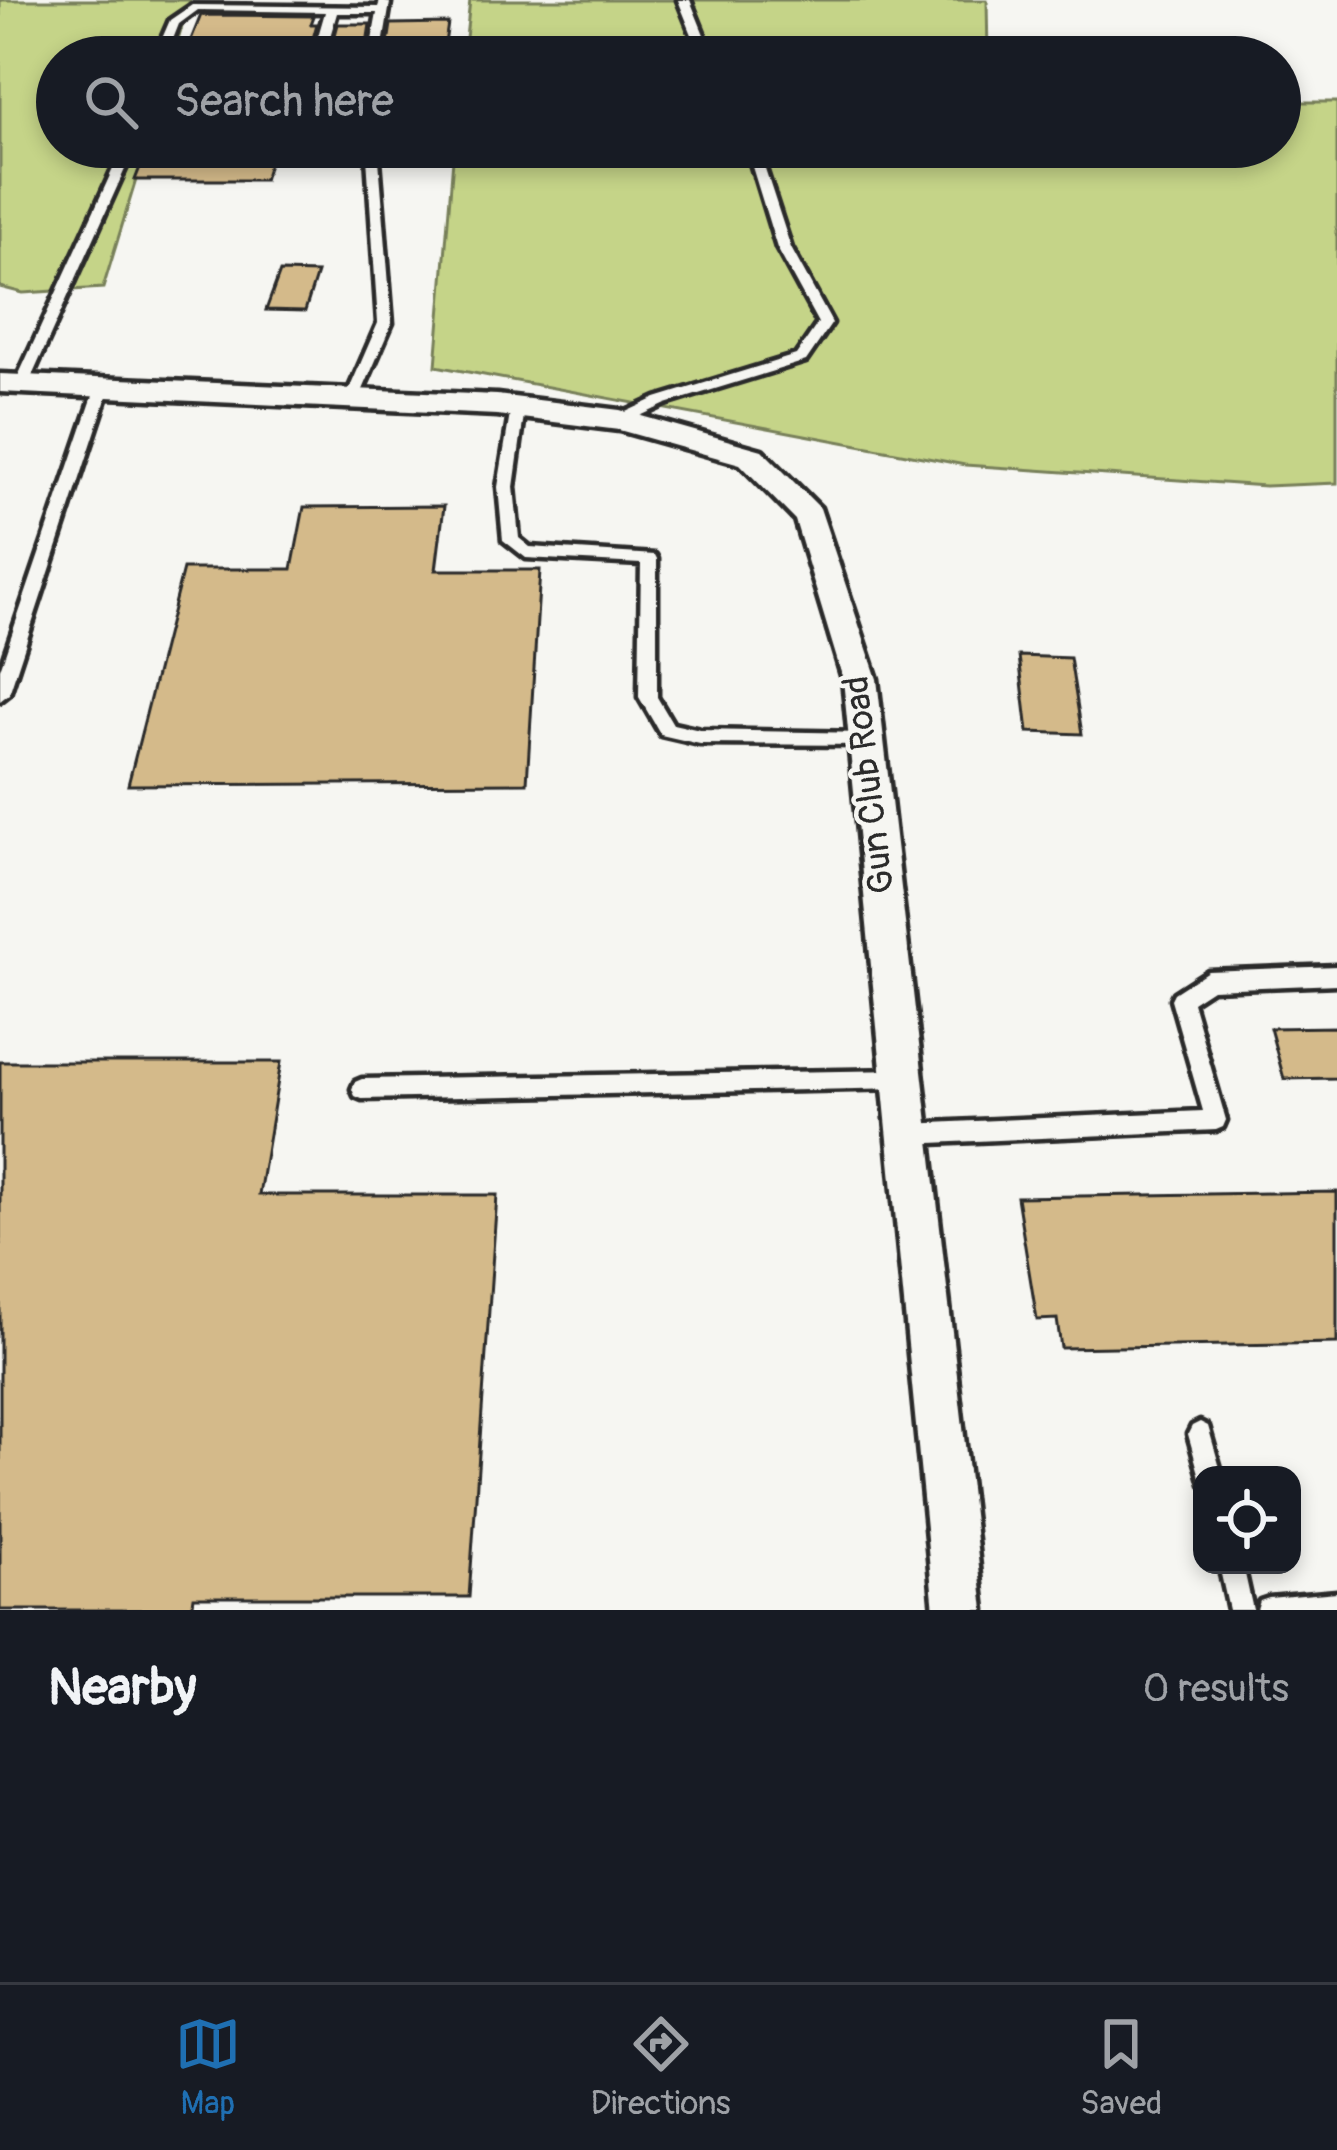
<!DOCTYPE html>
<html lang="en">
<head>
<meta charset="utf-8">
<style>
  :root { --surface:#171b24; --page:#20242c; --text:#f1f3f6; --muted:#9ea1a6; --line:#363941; --accent:#1f6fb2 }
  body { margin:0; font-family:Pangolin,sans-serif; background:var(--page); color:var(--text) }
  .controls { position:absolute; right:36px; bottom:36px; display:grid; overflow:hidden; border-radius:24px; box-shadow:0 6px 18px #0003 }
  .controls button { width:108px; height:108px; display:grid; place-items:center; padding:0; border:0; border-bottom:3px solid var(--line); background:var(--surface); color:var(--text); font:60px sans-serif }
  .list { margin:0; padding:0; list-style:none }
  h2 { display:flex; justify-content:space-between; align-items:center; height:156px; margin:0; padding:0 48px; font-size:51px }
  h2 small { font-size:39px; font-weight:400; color:var(--muted) }
  .icon { flex:none; width:66px; height:66px; fill:none; stroke:currentColor; stroke-width:2; stroke-linecap:round; stroke-linejoin:round }
  .map { position:relative; flex:none; width:1337px; height:1610px; overflow:hidden }
  .search { position:absolute; background:var(--surface); box-shadow:0 6px 18px #0003; left:36px; right:36px; top:36px; height:132px; display:flex; align-items:center; gap:30px; box-sizing:border-box; padding:0 42px; border-radius:66px; color:var(--muted); font-size:45px }
  .sheet { height:372px; background:var(--surface) }
  nav { display:flex; justify-content:space-around; align-items:center; box-sizing:border-box; height:168px; border-top:3px solid var(--line); background:var(--surface); font-size:33px; color:var(--muted) }
  nav a { display:grid; justify-items:center; gap:6px }
  nav .on { color:var(--accent) }
  .map>svg:first-child { display:block }
</style>
</head>
<body>
<div class="map">
<svg width="1337" height="1610" viewBox="0 0 1337 1610">
  <rect width="100%" height="100%" fill="#f6f6f2"/>
  <filter id="ink" filterUnits="userSpaceOnUse"><feTurbulence type="fractalNoise" baseFrequency=".00833" numOctaves="2"/><feDisplacementMap in="SourceGraphic" scale="24" xChannelSelector="R" yChannelSelector="G"/><feConvolveMatrix kernelMatrix="1 2 1 2 8 2 1 2 1" color-interpolation-filters="sRGB"/></filter>
  <g filter="url(#ink)">
    <path fill="#c5d488" stroke="#78805a" stroke-width="3" d="M0 0H190L173 57H57V147H146L103 288 23 293 0 287Z
      M470 0H987L988 57H464Z
      M1280 102H1337V483L1265 486 965 465 436 366 454 147H1280Z"/>
    <path fill="#d4ba8a" stroke="#2b2b2b" stroke-width="3" d="M201 15 314 16 311 24H317L308 57H184Z
      M448 23 443 57H386L391 24Z
      M338 24H370L365 57H329Z
      M148 147H274L264 180H135Z
      M280 272 317 273 305 311 266 310Z
      M444 506 436 570H540L527 783 128 785 183 569H292L304 507Z
      M1019 656 1070 658 1082 734 1028 732Z
      M1337 1027V1078L1284 1079 1270 1028Z
      M0 1062H281L259 1195H497L469 1597H194L192 1610H0Z
      M1337 1192V1343L1061 1348 1057 1319 1037 1320 1017 1197Z"/>
    <g fill="none" stroke-linecap="round" stroke-linejoin="round">
      <g stroke="#2b2b2b" stroke-width="9">
        <path id="lane" d="M678 0H690L713 57H701Z
          M380 1 390 3 381 57H369L377 13H337L324 57H312L325 12 198 10 179 24 166 57H154L170 20 192 5 378 7Z
          M123 147H135L29 383 27 386H17L15 383Z
          M296 147 366 150V147H378L392 323 359 399 352 404 345 399 378 323 367 157 302 151Z
          M746 147H758L791 248 832 323 806 361 666 404 625 423H615V417L656 398 796 355 818 323 777 248Z
          M103 382 110 387 9 694 0 701V669L96 387Z
          M518 403 525 408 514 487 519 538 530 547 655 555 657 559V697L673 724 700 730 867 733 873 735 876 740 873 745 700 744 661 735 639 697 641 564 526 558 503 540 498 487 511 408Z
          M1337 966V984L1212 989 1192 1002 1226 1120 1223 1127 1216 1130 909 1144 902 1141 899 1134 902 1127 909 1124 1203 1111 1171 999 1174 993 1208 971Z
          M903 1070 910 1072 913 1079 910 1086 903 1088 362 1099 355 1096 352 1089 355 1082 362 1079Z
          M1200 1422 1208 1426 1222 1475H1202V1484L1188 1434 1192 1426Z
          M1219 1565H1243L1253 1610H1229Z
          M1337 1592V1610H1257L1260 1601 1269 1598Z"/>
      </g>
      <g stroke="#2b2b2b" stroke-width="9">
        <path id="street" d="M0 374 497 395 620 410 762 450 820 508 877 679 984 1610H934L843 679 795 520 740 464 619 430 497 415 0 392Z"/>
      </g>
      <use href="#lane" fill="#f6f6f2" fill-rule="evenodd"/>
      <use href="#street" fill="#f6f6f2" fill-rule="evenodd"/>
    </g>
  </g>
  <g text-anchor="middle" dominant-baseline="central" stroke-width="9" stroke-linejoin="round" paint-order="stroke">
    <g font-size="36" fill="#2b2b2b" stroke="#f6f6f2">
      <text transform="translate(869 785) rotate(-97)">Gun Club Road</text>
    </g>
  </g>
</svg>
<div class="controls">
<button><svg class="icon" aria-label="locate" viewBox="0 0 24 24"><circle cx="12" cy="12" r="6"/><path d="M12 2v4M12 18v4M2 12h4M18 12h4"/></svg></button>
</div>
<div class="search"><svg class="icon" aria-label="search" viewBox="0 0 24 24"><circle cx="10" cy="10" r="6"/><path d="M15 15l6 6"/></svg>Search here</div>
</div>
<section class="sheet">
<h2>Nearby<small>0 results</small></h2>
<ul class="list">
</ul>
</section>
<nav>
<a class="on"><svg class="icon" aria-label="map" viewBox="0 0 24 24"><path d="M3 6l6-2 6 2 6-2v14l-6 2-6-2-6 2zM9 4v14M15 6v14"/></svg>Map</a>
<a><svg class="icon" aria-label="directions" viewBox="0 0 24 24"><path d="M12 3l9 9-9 9-9-9zM9 14v-3h6M13 9l2 2-2 2"/></svg>Directions</a>
<a><svg class="icon" aria-label="saved" viewBox="0 0 24 24"><path d="M7 4h10v16l-5-4-5 4z"/></svg>Saved</a>
</nav>
</body>
</html>
